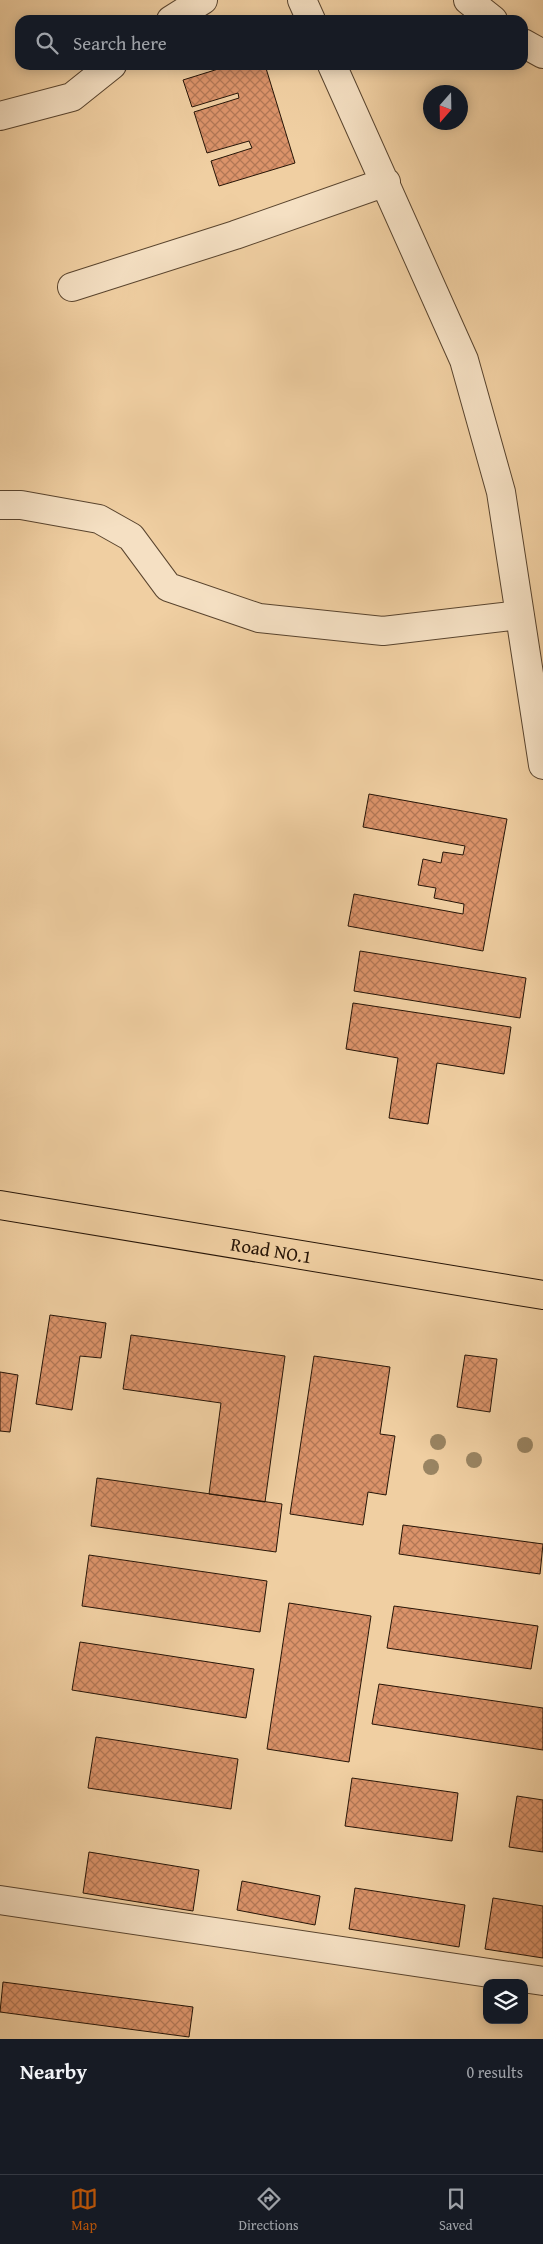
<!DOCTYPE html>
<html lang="en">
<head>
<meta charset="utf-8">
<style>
  :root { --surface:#171b24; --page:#242831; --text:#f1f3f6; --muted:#9ea1a6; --line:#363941; --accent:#b45309 }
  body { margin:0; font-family:"Gentium Book Plus",serif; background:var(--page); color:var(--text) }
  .controls { position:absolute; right:15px; bottom:15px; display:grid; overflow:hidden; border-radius:10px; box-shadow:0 2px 12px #0003 }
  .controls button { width:45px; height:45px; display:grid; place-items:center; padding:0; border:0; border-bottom:1px solid var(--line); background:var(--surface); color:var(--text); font:25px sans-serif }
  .compass { position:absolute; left:423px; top:85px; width:45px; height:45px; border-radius:50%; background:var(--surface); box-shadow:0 2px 12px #0003; rotate:200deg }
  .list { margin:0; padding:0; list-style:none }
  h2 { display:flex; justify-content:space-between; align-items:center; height:65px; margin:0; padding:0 20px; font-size:21px }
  h2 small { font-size:16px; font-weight:400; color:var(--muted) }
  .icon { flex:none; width:28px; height:28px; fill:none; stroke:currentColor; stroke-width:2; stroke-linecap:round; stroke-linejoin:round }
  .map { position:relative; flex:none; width:543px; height:2039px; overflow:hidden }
  .search { position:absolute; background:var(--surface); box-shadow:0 2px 12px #0003; left:15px; right:15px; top:15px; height:55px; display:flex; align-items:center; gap:12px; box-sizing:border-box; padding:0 18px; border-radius:15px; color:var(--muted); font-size:19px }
  .sheet { height:135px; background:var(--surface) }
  nav { display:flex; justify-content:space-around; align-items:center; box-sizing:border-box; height:70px; border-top:1px solid var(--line); background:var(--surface); font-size:14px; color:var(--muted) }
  nav a { display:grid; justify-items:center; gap:2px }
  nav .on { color:var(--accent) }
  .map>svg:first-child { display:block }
</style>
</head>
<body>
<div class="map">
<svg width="543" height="2039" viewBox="0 0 543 2039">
  <defs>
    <pattern id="building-cross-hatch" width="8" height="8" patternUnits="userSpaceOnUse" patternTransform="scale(1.25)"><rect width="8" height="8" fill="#db936a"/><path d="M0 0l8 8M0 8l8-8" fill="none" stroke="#b27755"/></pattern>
  </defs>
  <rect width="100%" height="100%" fill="#f0cfa2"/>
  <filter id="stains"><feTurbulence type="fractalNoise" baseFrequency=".004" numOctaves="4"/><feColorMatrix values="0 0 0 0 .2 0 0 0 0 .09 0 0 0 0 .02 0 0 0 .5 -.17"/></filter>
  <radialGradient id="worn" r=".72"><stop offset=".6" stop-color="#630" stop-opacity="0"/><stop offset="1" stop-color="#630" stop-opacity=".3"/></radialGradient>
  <path fill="url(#building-cross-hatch)" stroke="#271507" d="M231 65H265L295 163 219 186 211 161 252 148 249 141 207 153 194 112 239 98 238 93 192 107 183 80Z
    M369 794 507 819 483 951 348 926 354 894 463 914 464 904 434 898 436 888 418 885 423 859 441 863 443 852 463 855 465 846 363 827Z
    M360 951 526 978 520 1018 354 991Z
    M353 1003 511 1027 504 1074 437 1063 428 1124 389 1118 398 1058 346 1049Z
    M50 1315 106 1323 101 1358 80 1356 72 1410 36 1404Z
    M131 1335 285 1356 265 1502 209 1494 221 1403 123 1389Z
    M465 1355 497 1359 490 1412 457 1407Z
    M314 1356 390 1367 380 1434 395 1436 386 1495 368 1492 363 1525 290 1514Z
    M0 1372 18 1375 10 1432 0 1431Z
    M97 1478 282 1504 276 1552 91 1526Z
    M403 1525 543 1544 540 1574 399 1554Z
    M89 1555 267 1581 260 1632 82 1606Z
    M289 1603 371 1616 349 1762 267 1749Z
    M394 1606 538 1626 531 1669 387 1648Z
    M80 1642 254 1669 246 1718 72 1690Z
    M379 1684 543 1708V1750L372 1724Z
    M96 1737 238 1759 231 1809 88 1788Z
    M352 1778 458 1793 452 1841 345 1826Z
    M517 1796 543 1800V1852L509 1847Z
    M89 1852 199 1870 193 1911 83 1893Z
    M242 1881 320 1896 315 1925 237 1910Z
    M355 1888 465 1905 459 1947 349 1929Z
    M493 1898 543 1906V1958L485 1949Z
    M3 1982 193 2007 189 2037 0 2012Z"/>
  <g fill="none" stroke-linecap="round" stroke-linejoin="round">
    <g stroke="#59442e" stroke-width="30">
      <path id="minor" d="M302 0 311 20
        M468 0 493 20
        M171 20 203 0
        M523 43 543 54
        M332 65 464 360 501 492 543 765
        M0 116 72 97 112 65
        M72 287 235 235 386 182
        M0 505H21L99 519 131 537 168 587 259 618 383 631 520 615
        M0 1900 543 1981"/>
    </g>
    <g stroke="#271507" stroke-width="30">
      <g id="highway">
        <path id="s1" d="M0 1205 543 1295"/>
      </g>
    </g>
    <use href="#minor" stroke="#f5e0c3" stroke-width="28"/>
    <use href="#highway" stroke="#f0cfa2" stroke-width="28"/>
  </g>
  <g fill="#998462">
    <circle cx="438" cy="1442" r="8"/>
    <circle cx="525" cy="1445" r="8"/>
    <circle cx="474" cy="1460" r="8"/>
    <circle cx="431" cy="1467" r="8"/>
  </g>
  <g text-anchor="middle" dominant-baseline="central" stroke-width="4" stroke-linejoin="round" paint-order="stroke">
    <g font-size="19" fill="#271507" stroke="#f5e0c3">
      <text stroke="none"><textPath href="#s1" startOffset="275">Road NO.1</textPath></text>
    </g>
  </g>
  <rect width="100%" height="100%" filter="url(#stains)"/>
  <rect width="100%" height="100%" fill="url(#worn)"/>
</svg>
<div class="controls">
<button><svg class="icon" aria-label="layers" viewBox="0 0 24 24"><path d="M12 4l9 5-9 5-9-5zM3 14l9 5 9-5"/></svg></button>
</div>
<svg class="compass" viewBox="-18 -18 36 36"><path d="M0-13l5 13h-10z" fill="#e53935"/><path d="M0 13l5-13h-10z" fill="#9ea1a6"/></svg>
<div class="search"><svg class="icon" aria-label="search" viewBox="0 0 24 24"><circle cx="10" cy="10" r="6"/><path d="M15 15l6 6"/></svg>Search here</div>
</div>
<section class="sheet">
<h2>Nearby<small>0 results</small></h2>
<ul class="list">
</ul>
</section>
<nav>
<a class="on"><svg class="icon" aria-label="map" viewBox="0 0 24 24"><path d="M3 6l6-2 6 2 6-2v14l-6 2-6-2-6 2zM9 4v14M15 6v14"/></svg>Map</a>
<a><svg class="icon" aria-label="directions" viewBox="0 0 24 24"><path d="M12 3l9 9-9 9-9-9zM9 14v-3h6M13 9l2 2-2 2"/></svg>Directions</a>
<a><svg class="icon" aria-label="saved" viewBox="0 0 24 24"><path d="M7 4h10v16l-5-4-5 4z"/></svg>Saved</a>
</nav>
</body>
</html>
